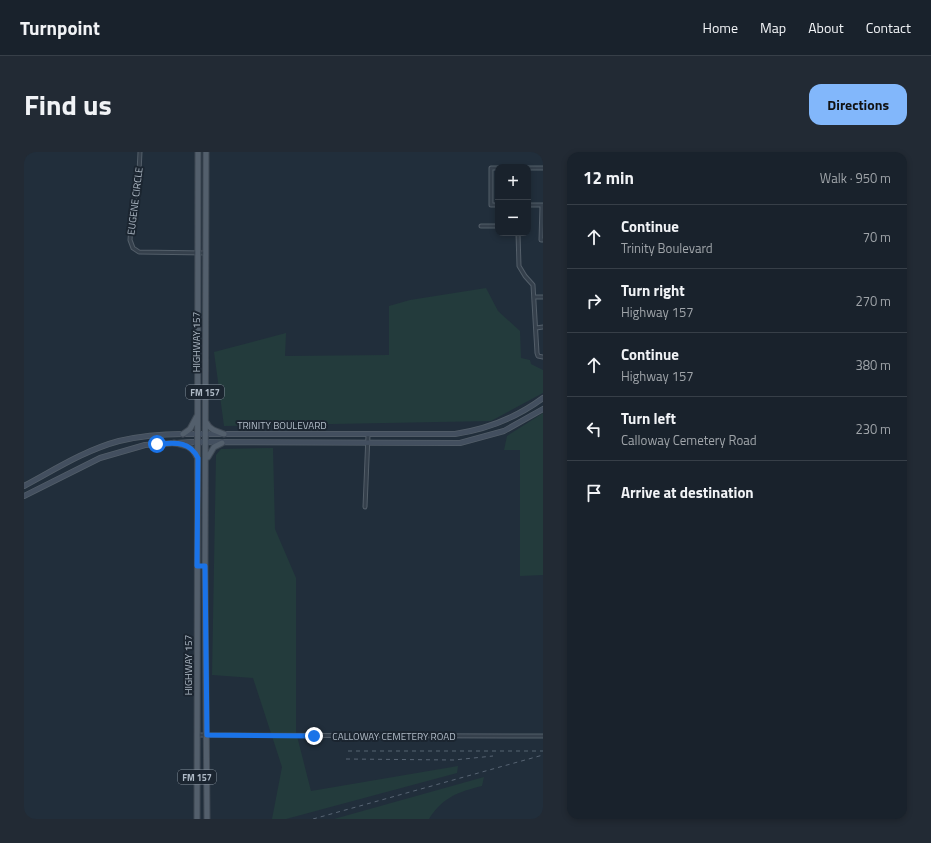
<!DOCTYPE html>
<html lang="en">
<head>
<meta charset="utf-8">
<style>
  :root { --surface:#19222c; --page:#222a34; --text:#f1f3f6; --muted:#9fa4a9; --line:#373f48; --accent:#82b7fb }
  body { margin:0; font-family:"Titillium Web",sans-serif; background:var(--page); color:var(--text) }
  .controls { position:absolute; right:12px; top:12px; display:grid; overflow:hidden; border-radius:8px; box-shadow:0 2px 6px #0003 }
  .controls button { width:36px; height:36px; display:grid; place-items:center; padding:0; border:0; border-bottom:1px solid var(--line); background:var(--surface); color:var(--text); font:20px sans-serif }
  .stop { position:absolute; width:12px; height:12px; margin:-9px; border:3px solid #1a73e8; border-radius:50%; background:#fff }
  .stop.end { background:#1a73e8; border-color:#fff; box-shadow:0 1px 4px #0008 }
  .list { margin:0; padding:0; list-style:none }
  h2 { display:flex; justify-content:space-between; align-items:center; height:52px; margin:0; padding:0 16px; font-size:17px }
  h2 small { font-size:13px; font-weight:400; color:var(--muted) }
  .list li { display:grid; grid-template-columns:26px 1fr auto; gap:12px; align-items:center; box-sizing:border-box; height:64px; padding:0 16px; border-top:1px solid var(--line) }
  .list b { display:block; font-size:15px; white-space:nowrap }
  .list p { margin:0; font-size:13px; white-space:nowrap; color:var(--muted) }
  .list em { font-size:13px; font-style:normal; color:var(--muted) }
  .icon { flex:none; width:22px; height:22px; fill:none; stroke:currentColor; stroke-width:2; stroke-linecap:round; stroke-linejoin:round }
  .map { position:relative; flex:none; width:519px; height:667px; overflow:hidden; border-radius:12px }
  header { display:flex; align-items:center; gap:24px; box-sizing:border-box; height:56px; padding:0 20px; background:var(--surface); border-bottom:1px solid var(--line) }
  header strong { font-size:19px }
  nav { display:flex; gap:22px; margin-inline-start:auto; font-size:14px }
  .intro { display:flex; align-items:center; justify-content:space-between; box-sizing:border-box; height:96px; padding:0 24px }
  h1 { margin:0; font-size:28px }
  .button { padding:10px 18px; border-radius:12px; background:var(--accent); color:#111; font-size:14px; font-weight:700 }
  main { display:flex; gap:24px; padding:0 24px }
  aside { flex:1; background:var(--surface); border-radius:12px; box-shadow:0 2px 6px #0003 }
  .map>svg:first-child { display:block }
</style>
</head>
<body>
<header>
<strong>Turnpoint</strong>
<nav><a>Home</a><a>Map</a><a>About</a><a>Contact</a></nav>
</header>
<div class="intro"><h1>Find us</h1><a class="button">Directions</a></div>
<main>
<div class="map">
<svg width="519" height="667" viewBox="0 0 519 667">
  <rect width="100%" height="100%" fill="#212e3b"/>
  <path fill="#233b3c" d="M462 136 474 159 496 179 497 206 506 208 507 212 519 218V241L467 269 200 274 190 200 262 181 261 204 365 203V154L386 148Z
    M519 261V423L496 424V298H480L483 284Z
    M249 296 251 377 272 426V580L287 639 434 614 433 621 262 667H248L258 615 229 526 188 523 192 303 197 297Z
    M460 625 458 634C434 640 419 645 405 667H310Z"/>
  <g fill="none" stroke-linecap="round" stroke-linejoin="round">
    <g stroke="#535e69" stroke-width="5">
      <path id="minor" d="M116 0 115 20 108 60 106 88 109 96 115 100 182 101
        M474 16H467V53H474
        M504 16H519
        M504 53H519
        M518 53 517 88H519
        M457 74H474
        M494 81 495 114 501 124 509 133 513 201 514 204 519 205
        M510 145H519
        M512 176 519 175
        M341 355 344 283
        M173 583 519 584"/>
    </g>
    <g stroke="#535e69" stroke-width="6">
      <path id="secondary" d="M0 334C30 318 61 298 95 289 116 284 137 282 159 282H431C464 277 492 266 519 246
        M0 344 76 306 121 293 167 290 436 291 480 279 519 257"/>
    </g>
    <g stroke="#3f4954" stroke-width="7">
      <path id="primary" d="M182 0 181 419 183 667
        M182 270C186 278 192 279 200 282
        M159 282 166 277 173 264
        M150 291C162 293 168 294 173 305
        M184 305 190 295 198 291
        M173 667 174 0"/>
    </g>
    <use href="#minor" stroke="#35404c" stroke-width="3"/>
    <use href="#secondary" stroke="#434f5f" stroke-width="4.5"/>
    <use href="#primary" stroke="#535f6c" stroke-width="5"/>
    <path stroke="#576473" stroke-width="1" stroke-dasharray="4 4" stroke-linecap="butt" d="M324 599H519
      M322 607 430 608 469 604
      M289 667 519 603"/>
  </g>
  <g fill="none" stroke-linecap="round" stroke-linejoin="round">
    <path stroke="#1a73e8" stroke-width="5" d="M133 292C150 291 165 288 174 306L173 414H181L183 583 290 584"/>
  </g>
  <g text-anchor="middle" dominant-baseline="central" stroke-width="4" stroke-linejoin="round" paint-order="stroke">
    <g fill="#1b2530" stroke="#838e9a" stroke-width="1">
      <rect x="162" y="233" width="38" height="14" rx="3"/>
      <rect x="154" y="618" width="38" height="14" rx="3"/>
    </g>
    <g font-size="9" font-weight="bold" fill="#b0bbc7">
      <text x="181" y="240">FM 157</text>
      <text x="173" y="625">FM 157</text>
    </g>
    <g font-size="10" fill="#b0bbc7" stroke="#1b2530">
      <text transform="translate(111 49) rotate(-83)">EUGENE CIRCLE</text>
      <text transform="translate(172 190) rotate(-90)">HIGHWAY 157</text>
      <text x="258" y="273">TRINITY BOULEVARD</text>
      <text transform="translate(164 513) rotate(-90)">HIGHWAY 157</text>
      <text x="370" y="584">CALLOWAY CEMETERY ROAD</text>
    </g>
  </g>
</svg>
<div class="controls">
<button>+</button>
<button>−</button>
</div>
<div class="stop" style="left:133px;top:292px"></div>
<div class="stop end" style="left:290px;top:584px"></div>
</div>
<aside>
<h2>12 min<small>Walk · 950 m</small></h2>
<ul class="list">
<li><svg class="icon" aria-label="ahead" viewBox="0 0 24 24"><path d="M12 20V5M6 11l6-6 6 6"/></svg><div><b>Continue</b><p>Trinity Boulevard</p></div><em>70 m</em></li>
<li><svg class="icon" aria-label="right" viewBox="0 0 24 24"><path d="M7 20v-9h11M14 6l5 5-5 5"/></svg><div><b>Turn right</b><p>Highway 157</p></div><em>270 m</em></li>
<li><svg class="icon" aria-label="ahead" viewBox="0 0 24 24"><path d="M12 20V5M6 11l6-6 6 6"/></svg><div><b>Continue</b><p>Highway 157</p></div><em>380 m</em></li>
<li><svg class="icon" aria-label="left" viewBox="0 0 24 24"><path d="M17 20v-9H6M10 6l-5 5 5 5"/></svg><div><b>Turn left</b><p>Calloway Cemetery Road</p></div><em>230 m</em></li>
<li><svg class="icon" aria-label="arrive" viewBox="0 0 24 24"><path d="M6 21V4h12l-3 4 3 4H6"/></svg><div><b>Arrive at destination</b></div></li>
</ul>
</aside>
</main>
</body>
</html>
